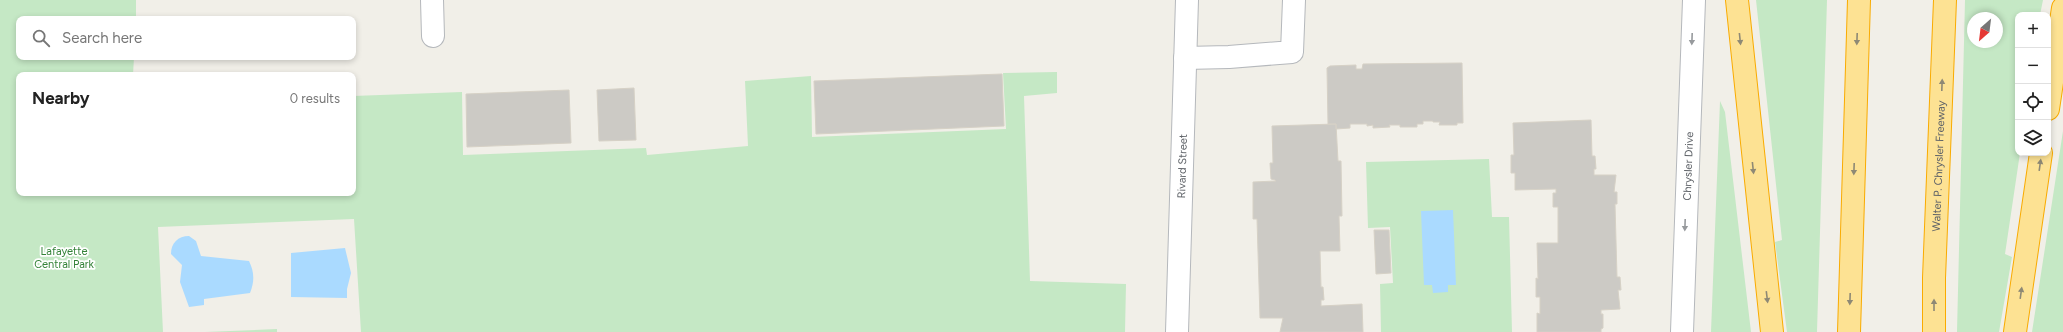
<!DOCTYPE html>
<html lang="en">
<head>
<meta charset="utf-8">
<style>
  :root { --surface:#fff; --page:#f6f6f6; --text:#222; --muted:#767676; --line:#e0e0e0 }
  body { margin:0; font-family:Figtree,sans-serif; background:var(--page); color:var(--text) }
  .controls { position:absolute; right:12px; top:12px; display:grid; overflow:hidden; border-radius:8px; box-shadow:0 2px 6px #0003 }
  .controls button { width:36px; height:36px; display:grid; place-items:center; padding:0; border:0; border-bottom:1px solid var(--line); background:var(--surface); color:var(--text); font:20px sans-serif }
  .compass { position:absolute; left:1967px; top:12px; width:36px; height:36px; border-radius:50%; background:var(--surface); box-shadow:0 2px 6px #0003; rotate:208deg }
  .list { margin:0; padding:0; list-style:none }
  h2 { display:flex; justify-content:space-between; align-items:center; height:52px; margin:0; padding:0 16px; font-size:17px }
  h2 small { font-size:13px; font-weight:400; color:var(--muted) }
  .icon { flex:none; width:22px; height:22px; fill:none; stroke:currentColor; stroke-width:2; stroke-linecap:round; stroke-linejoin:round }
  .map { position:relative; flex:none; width:2063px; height:332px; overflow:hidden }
  .search { position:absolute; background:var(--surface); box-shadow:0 2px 6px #0003; left:16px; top:16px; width:340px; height:44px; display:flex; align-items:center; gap:10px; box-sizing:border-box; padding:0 14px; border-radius:8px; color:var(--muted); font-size:15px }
  .panel { position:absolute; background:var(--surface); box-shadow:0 2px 6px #0003; left:16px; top:72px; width:340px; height:124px; border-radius:8px }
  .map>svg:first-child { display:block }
</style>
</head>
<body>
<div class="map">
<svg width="2063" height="332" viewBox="0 0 2063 332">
  <rect width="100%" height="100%" fill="#f1efe8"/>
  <path fill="#c5e8c5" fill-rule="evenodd" d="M0 0H136V19H19V57H134L133 75H19V193H353V96L462 92 463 155 646 148 647 155 748 146 745 81 811 76 812 137 1006 129 1003 73 1057 72V93L1024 96 1030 281 1126 284 1125 332H361L354 219 158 227 163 332H0Z
    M1756 0H1827L1817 332H1787L1775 242 1782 240Z
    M1965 0H2043L2040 15H2018V153H2020L2005 254 2012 257 1999 332H1957ZM1973 18H1997V42H1973Z
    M1720 101 1725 112 1751 332H1711Z
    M2063 131V332H2032Z
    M1489 159 1492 217H1509L1512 332H1381L1380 284 1393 283 1390 227 1368 228 1366 162Z
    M277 329V332H205Z"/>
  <path fill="#aadaff" d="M1453 210 1456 285H1448V292L1433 293 1432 285H1424L1421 211Z
    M189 236 196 241 201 256 249 261C254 271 255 281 250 293L204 299V305L189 307 180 282 182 265 171 254C171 243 178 236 189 236Z
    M345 248 351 273 347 289V298L291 297V253Z"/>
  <path fill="#cccac5" stroke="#d6d1c6" d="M1462 63 1463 123H1457V125H1439L1440 122H1433V121H1423V124H1417V127H1400V125H1389L1390 127 1373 128V125L1367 126V124H1350V128L1336 129V124H1328L1327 68 1330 66 1356 65V69H1362L1363 64Z
    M1002 74 1004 126 816 134 814 81Z
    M634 88 636 140 599 141 597 90Z
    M569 90 571 143 467 147 466 94Z
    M1591 120 1592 156H1595L1596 169H1594V175H1616L1614 192H1617V204H1615L1617 277H1620L1621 290H1618L1620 309 1601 310V314H1603V328L1601 329V332H1537V313L1540 314V297H1536V278L1538 279 1537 243H1558V207H1553V193H1556V189L1515 190V173H1511V155H1514L1513 123Z
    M1336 124 1338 161H1341L1342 216H1339L1340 251H1320L1321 287H1323L1324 300H1321V306L1362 304 1363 332H1280L1283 318H1260L1257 219H1253V182L1276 181 1275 180 1271 179 1270 163H1273L1272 126Z
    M1374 230H1389L1391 273 1376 274Z"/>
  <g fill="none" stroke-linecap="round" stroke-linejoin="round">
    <g stroke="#b5b8bc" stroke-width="24">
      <g id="minor">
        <path d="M432 0 433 36"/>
        <path d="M1185 58 1229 57 1292 52 1294 0"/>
        <path id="s1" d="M1177 332 1187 0"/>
        <path id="s2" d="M1682 332 1694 0"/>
      </g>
    </g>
    <g stroke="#f9ab00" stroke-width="24">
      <g id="highway">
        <path d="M1737 0 1772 332"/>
        <path d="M2048 109 2063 8"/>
        <path d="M1849 332 1859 0"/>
        <path id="s3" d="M1934 332V278L1945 0"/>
        <path d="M2015 332 2041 153"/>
      </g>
    </g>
    <use href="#minor" stroke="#fff" stroke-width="22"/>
    <use href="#highway" stroke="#fde293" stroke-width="22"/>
  </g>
  <defs><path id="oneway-solid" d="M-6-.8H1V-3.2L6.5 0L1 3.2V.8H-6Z"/></defs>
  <g fill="#979a9d">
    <use href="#oneway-solid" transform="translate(1692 39) rotate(92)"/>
    <use href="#oneway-solid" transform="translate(1685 225) rotate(92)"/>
  </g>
  <g fill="#8e8975">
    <use href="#oneway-solid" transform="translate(1740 39) rotate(84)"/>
    <use href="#oneway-solid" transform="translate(1857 39) rotate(92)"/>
    <use href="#oneway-solid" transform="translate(1942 85) rotate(-88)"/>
    <use href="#oneway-solid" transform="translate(2040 165) rotate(-82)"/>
    <use href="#oneway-solid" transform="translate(1753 168) rotate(84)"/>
    <use href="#oneway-solid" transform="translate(1854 169) rotate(92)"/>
    <use href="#oneway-solid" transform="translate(2021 293) rotate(-82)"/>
    <use href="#oneway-solid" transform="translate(1767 297) rotate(83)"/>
    <use href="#oneway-solid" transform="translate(1850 299) rotate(92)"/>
    <use href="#oneway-solid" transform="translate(1934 305) rotate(-90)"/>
  </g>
  <g text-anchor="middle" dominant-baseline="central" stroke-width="3.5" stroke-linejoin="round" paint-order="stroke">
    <g font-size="11" fill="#5f6368" stroke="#fff">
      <text stroke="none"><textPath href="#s1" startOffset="166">Rivard Street</textPath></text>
      <text stroke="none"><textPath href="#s2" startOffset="166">Chrysler Drive</textPath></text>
      <text stroke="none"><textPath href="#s3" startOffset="166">Walter P. Chrysler Freeway</textPath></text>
    </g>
    <g font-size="11" fill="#348238" stroke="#fff">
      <text x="64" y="251">Lafayette<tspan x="64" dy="13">Central Park</tspan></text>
    </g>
  </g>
</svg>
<div class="controls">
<button>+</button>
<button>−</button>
<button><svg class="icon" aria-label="locate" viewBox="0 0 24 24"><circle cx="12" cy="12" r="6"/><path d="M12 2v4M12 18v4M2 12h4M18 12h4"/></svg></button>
<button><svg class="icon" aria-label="layers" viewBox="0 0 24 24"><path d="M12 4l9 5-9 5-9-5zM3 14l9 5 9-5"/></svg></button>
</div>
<svg class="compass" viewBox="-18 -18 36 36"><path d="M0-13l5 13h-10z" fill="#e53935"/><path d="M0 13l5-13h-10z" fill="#767676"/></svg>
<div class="search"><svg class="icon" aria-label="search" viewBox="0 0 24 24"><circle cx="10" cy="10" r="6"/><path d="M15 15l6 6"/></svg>Search here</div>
<section class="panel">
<h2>Nearby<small>0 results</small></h2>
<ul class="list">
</ul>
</section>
</div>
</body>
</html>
